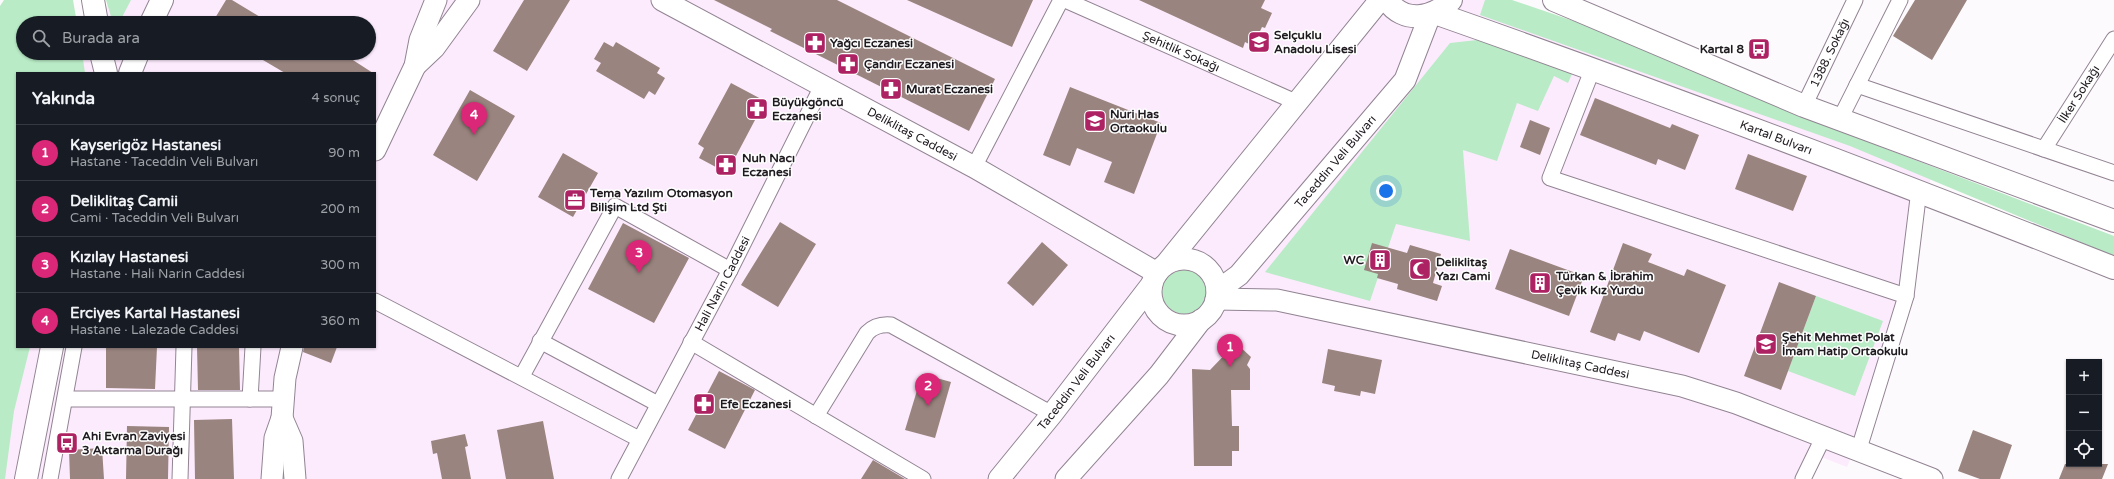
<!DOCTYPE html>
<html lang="tr">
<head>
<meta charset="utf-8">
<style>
  :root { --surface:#171b24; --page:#20242c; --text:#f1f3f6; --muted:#9ea1a6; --line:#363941; --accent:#db2777 }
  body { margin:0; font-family:"Varela Round",sans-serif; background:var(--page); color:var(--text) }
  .controls { position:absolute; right:12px; bottom:12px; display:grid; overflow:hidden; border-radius:0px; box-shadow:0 1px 3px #0004 }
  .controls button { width:36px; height:36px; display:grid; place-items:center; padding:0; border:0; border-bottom:1px solid var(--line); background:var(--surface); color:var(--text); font:20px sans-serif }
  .you { position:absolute; left:1386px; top:191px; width:14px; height:14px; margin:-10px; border:3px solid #fff; border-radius:50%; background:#1a73e8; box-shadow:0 0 0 6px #1a73e833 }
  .badge { display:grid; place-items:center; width:26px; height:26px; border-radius:50%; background:var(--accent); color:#fff; font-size:13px; font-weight:700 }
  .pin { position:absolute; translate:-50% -33px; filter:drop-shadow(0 1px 2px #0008) }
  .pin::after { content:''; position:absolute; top:21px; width:14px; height:12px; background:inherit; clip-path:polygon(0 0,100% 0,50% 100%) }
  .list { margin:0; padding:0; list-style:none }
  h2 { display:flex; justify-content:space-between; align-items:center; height:52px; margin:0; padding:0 16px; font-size:17px }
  h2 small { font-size:13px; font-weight:400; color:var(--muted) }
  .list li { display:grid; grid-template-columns:26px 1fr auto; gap:12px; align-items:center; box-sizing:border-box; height:56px; padding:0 16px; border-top:1px solid var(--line) }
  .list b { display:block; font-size:15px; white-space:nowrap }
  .list p { margin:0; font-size:13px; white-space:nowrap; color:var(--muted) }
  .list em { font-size:13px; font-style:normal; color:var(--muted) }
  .icon { flex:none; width:22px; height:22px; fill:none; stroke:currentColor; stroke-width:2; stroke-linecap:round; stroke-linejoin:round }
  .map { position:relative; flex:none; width:2114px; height:479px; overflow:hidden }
  .search { position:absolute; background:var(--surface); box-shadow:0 1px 3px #0004; left:16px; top:16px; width:360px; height:44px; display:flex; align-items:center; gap:10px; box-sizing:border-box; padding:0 14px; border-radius:22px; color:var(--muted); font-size:15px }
  .panel { position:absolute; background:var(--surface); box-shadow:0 1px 3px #0004; left:16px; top:72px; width:360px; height:276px; border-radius:0px }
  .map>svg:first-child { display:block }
</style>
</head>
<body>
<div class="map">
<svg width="2114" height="479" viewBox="0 0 2114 479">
  <rect width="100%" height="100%" fill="#fdfafd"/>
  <path fill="#fcebfd" d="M111 0H1489L1933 165 1905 320 1847 467 1816 455 1805 479H0L17 347H375V73H62L75 53H369V23H95Z"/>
  <path fill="#b9ebc6" d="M4 0H73L77 23H23V53H82L85 73H17V347H30L14 411 5 479H0V6Z
    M106 0H131L119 23H113Z
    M1485 0H1512L1655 49 1855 137 2114 236V256L1850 146 1480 15Z
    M1477 40 1575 67 1568 83 1554 76 1538 111 1517 103 1497 161 1463 150 1470 241 1396 224 1370 301 1265 272 1450 43Z
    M1162 292a22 22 0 1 1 44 0a22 22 0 1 1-44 0Z
    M1816 296 1883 321 1855 396 1788 371Z"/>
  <path fill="#9a847f" d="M226 0H232L270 23H212Z
    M524 0H570L527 71 493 51Z
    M714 0H837L995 79 969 131 770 31 772 29Z
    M907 0H1033L1012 47Z
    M1139 0H1265L1261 8 1272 13 1265 28 1262 27 1253 46 1245 42 1243 48Z
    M1915 0H1967L1932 60 1893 36Z
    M604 42 613 47 616 42 660 68 657 73 665 78 655 95 649 91 644 99 596 71 601 63 594 59Z
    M251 53H342L373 73H285Z
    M731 83 765 101 727 173 699 158 704 148 698 144Z
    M1070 87 1161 123 1134 194 1104 182 1112 162 1077 148 1070 166 1043 155Z
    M470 90 515 116 477 181 433 155Z
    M1595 98 1670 128 1672 124 1699 135 1685 170 1658 159 1656 165 1580 135Z
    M1530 120 1550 128 1540 155 1520 147Z
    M563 153 598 173 573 217 538 197Z
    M1748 154 1807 176 1793 211 1735 189Z
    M780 222 816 244 778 307 741 285Z
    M623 223 689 258 654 323 588 289Z
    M1042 242 1068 265 1033 306 1007 283Z
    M1372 243 1407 253 1410 245 1441 254 1433 283 1442 286 1437 301 1397 289 1398 284 1377 278 1378 274 1364 270Z
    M1623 243 1652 254 1648 262 1684 276 1687 269 1726 285 1699 353 1644 331 1640 341 1618 333 1615 341 1590 332Z
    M1510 249 1584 276 1569 316 1495 289Z
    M1779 282 1816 296 1781 390 1744 376Z
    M1236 343 1251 357 1247 365 1250 369V390H1231L1232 426H1239V451H1232V466H1194L1192 369 1210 370Z
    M106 347H157L155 389 106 388Z
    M197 347H239L240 390H198Z
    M304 347H337L331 363 303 352Z
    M1328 349 1382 360 1375 394 1361 391 1360 396 1334 391 1335 386 1322 383Z
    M719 371 755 390 725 449 688 430Z
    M922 374 951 382 935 438 905 430Z
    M232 419 234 479H195L194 420Z
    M543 421 554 479H506L497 430Z
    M127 426 169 427 168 479H126Z
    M1973 430 2012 445 2000 479H1980L1958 471Z
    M465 434 468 446 465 447 471 479H442L437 453 433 454 431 441Z
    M102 448 104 479H70L69 450Z
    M873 460 905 479H861Z
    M2065 464H2108L2102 479H2059Z"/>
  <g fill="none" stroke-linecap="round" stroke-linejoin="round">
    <g stroke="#928493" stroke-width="17">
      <g id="street">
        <path id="s1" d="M1065 0 1298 103"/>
        <path d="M1593 68 1550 178 1906 296"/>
        <path d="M1857 85 2114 173"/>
        <path id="s2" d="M1804 106 1855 0"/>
        <path d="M1840 119 1900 0"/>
        <path id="s3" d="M2044 149 2114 39"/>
        <path d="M974 167 1061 0"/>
        <path d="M375 301 639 439"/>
        <path d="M540 341 658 404"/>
        <path d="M691 342 923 479"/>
        <path d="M522 376 615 206 730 270"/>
        <path d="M65 399H283"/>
        <path d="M250 399 253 347"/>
        <path d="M816 416 867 333C874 326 881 324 891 325L1052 414"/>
        <path d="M1858 452 1906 296 1919 190"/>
        <path d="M50 479 74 347"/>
        <path d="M180 479 184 347"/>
        <path id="s4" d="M619 479 730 270 822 86"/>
        <path d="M1803 479 1823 438"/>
      </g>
    </g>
    <g stroke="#928493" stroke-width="23">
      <g id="secondary">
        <path id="s5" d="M662 0 974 167 1157 273"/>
        <path d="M415 66 434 48 469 0"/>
        <path d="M375 150 415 66 420 40 436 0"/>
        <circle cx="1184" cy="292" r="33"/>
        <path d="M1166 264 1380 0"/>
        <path id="s6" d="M1217 291 1239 275 1405 80 1430 15"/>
        <path id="s7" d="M1216 299 1277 300 1682 386 1736 403 1932 479"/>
        <path d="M282 418 292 441 295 479"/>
        <path d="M272 479 275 438 282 418 285 378 292 347"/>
        <path id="s8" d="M999 479 1052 414 1152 284"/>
        <path d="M1066 479 1159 375 1201 320"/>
      </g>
    </g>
    <g stroke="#928493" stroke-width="24">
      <g id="primary">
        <path d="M93 0 97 23"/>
        <path d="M1387 0C1403 24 1433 19 1451 0"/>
        <path d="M1554 0 1804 106 2114 221"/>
        <path id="s9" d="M1435 13C1663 93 1889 179 2114 268"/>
        <path d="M151 23 162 0"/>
        <path d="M101 53 106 73"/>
        <path d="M130 73 138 53"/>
        <path d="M26 479 52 347"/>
      </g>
    </g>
    <use href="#street" stroke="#fff" stroke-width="15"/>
    <use href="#secondary" stroke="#fff" stroke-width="21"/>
    <use href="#primary" stroke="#fff" stroke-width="22"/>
  </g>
  <defs>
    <g id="school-square" transform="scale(1.15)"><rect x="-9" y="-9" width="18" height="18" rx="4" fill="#ad2262" stroke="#fff"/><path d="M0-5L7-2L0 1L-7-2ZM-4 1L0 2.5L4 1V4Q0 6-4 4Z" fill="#fff"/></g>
    <g id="pharmacy-square" transform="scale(1.15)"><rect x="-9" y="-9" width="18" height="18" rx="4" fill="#ad2262" stroke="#fff"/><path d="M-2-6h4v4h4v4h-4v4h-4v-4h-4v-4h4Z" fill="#fff"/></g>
    <g id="bus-square" transform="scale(1.15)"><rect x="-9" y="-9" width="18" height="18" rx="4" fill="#ad2262" stroke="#fff"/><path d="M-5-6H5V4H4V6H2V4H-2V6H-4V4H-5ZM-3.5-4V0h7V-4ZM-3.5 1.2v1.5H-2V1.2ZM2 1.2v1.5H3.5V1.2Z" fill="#fff"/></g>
    <g id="office-square" transform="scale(1.15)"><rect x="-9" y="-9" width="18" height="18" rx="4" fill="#ad2262" stroke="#fff"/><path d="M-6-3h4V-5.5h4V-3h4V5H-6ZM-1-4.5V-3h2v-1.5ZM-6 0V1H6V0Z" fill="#fff"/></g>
    <g id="building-square" transform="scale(1.15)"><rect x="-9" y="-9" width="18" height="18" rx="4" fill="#ad2262" stroke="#fff"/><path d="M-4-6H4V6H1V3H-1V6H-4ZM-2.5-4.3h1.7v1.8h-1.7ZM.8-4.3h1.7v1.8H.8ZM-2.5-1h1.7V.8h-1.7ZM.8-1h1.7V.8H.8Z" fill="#fff"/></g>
    <g id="mosque-square" transform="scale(1.15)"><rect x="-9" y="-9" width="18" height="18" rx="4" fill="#ad2262" stroke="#fff"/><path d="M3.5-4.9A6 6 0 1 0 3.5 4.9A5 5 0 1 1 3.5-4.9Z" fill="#fff"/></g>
  </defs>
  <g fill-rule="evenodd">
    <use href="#school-square" x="1259" y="42"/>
    <use href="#pharmacy-square" x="815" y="43"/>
    <use href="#bus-square" x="1759" y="49"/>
    <use href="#pharmacy-square" x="848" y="64"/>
    <use href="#pharmacy-square" x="891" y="89"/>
    <use href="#pharmacy-square" x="757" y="109"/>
    <use href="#school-square" x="1095" y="121"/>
    <use href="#pharmacy-square" x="726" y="165"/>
    <use href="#office-square" x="575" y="200"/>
    <use href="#building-square" x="1380" y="260"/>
    <use href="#mosque-square" x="1420" y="269"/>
    <use href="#building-square" x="1540" y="283"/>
    <use href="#school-square" x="1766" y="344"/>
    <use href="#pharmacy-square" x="704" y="404"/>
    <use href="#bus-square" x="67" y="443"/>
  </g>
  <g text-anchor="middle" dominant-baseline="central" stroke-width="3" stroke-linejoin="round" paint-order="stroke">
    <g font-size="12" font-weight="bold" fill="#1f1a1f" stroke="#fff" text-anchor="start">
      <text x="1274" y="35">Selçuklu<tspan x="1274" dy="14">Anadolu Lisesi</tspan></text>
      <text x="830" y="43">Yağcı Eczanesi</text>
      <text x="1744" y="49" text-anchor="end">Kartal 8</text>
      <text x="864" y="64">Çandır Eczanesi</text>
      <text x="906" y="89">Murat Eczanesi</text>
      <text x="772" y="102">Büyükgöncü<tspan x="772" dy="14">Eczanesi</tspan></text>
      <text x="1110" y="114">Nuri Has<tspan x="1110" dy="14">Ortaokulu</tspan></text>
      <text x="742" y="158">Nuh Nacı<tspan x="742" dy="14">Eczanesi</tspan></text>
      <text x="590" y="193">Tema Yazılım Otomasyon<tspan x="590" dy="14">Bilişim Ltd Şti</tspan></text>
      <text x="1364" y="260" text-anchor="end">WC</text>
      <text x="1436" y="262">Deliklitaş<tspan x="1436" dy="14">Yazı Cami</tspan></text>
      <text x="1556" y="276">Türkan &amp; İbrahim<tspan x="1556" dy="14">Çevik Kız Yurdu</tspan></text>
      <text x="1782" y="337">Şehit Mehmet Polat<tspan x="1782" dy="14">İmam Hatip Ortaokulu</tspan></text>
      <text x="720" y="404">Efe Eczanesi</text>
      <text x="82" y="436">Ahi Evran Zaviyesi<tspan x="82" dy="14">3 Aktarma Durağı</tspan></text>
    </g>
    <g font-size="12" fill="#1f1a1f" stroke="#fff">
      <text stroke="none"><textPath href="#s1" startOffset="127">Şehitlik Sokağı</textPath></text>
      <text stroke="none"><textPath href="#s2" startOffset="59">1388. Sokağı</textPath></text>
      <text stroke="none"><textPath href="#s3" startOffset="65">İlker Sokağı</textPath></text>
      <text stroke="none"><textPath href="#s5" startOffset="284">Deliklitaş Caddesi</textPath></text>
      <text stroke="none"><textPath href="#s9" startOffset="363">Kartal Bulvarı</textPath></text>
      <text stroke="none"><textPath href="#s6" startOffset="176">Taceddin Veli Bulvarı</textPath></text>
      <text stroke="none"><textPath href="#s4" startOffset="221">Hali Narin Caddesi</textPath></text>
      <text stroke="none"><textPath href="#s7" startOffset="371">Deliklitaş Caddesi</textPath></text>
      <text stroke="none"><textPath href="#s8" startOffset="124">Taceddin Veli Bulvarı</textPath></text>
    </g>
  </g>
</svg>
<div class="controls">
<button>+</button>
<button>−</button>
<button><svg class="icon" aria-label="locate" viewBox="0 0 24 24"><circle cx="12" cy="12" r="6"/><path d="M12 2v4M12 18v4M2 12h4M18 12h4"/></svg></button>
</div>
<div class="you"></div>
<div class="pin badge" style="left:1230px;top:367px">1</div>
<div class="pin badge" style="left:928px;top:406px">2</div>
<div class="pin badge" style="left:639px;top:273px">3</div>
<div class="pin badge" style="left:474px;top:135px">4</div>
<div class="search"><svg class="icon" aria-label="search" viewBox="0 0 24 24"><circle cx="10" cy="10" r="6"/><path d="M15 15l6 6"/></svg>Burada ara</div>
<section class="panel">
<h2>Yakında<small>4 sonuç</small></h2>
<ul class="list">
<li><span class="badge">1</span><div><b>Kayserigöz Hastanesi</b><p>Hastane · Taceddin Veli Bulvarı</p></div><em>90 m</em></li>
<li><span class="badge">2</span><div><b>Deliklitaş Camii</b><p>Cami · Taceddin Veli Bulvarı</p></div><em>200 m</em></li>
<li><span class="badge">3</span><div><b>Kızılay Hastanesi</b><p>Hastane · Hali Narin Caddesi</p></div><em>300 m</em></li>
<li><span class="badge">4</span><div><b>Erciyes Kartal Hastanesi</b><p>Hastane · Lalezade Caddesi</p></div><em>360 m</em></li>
</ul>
</section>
</div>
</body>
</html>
